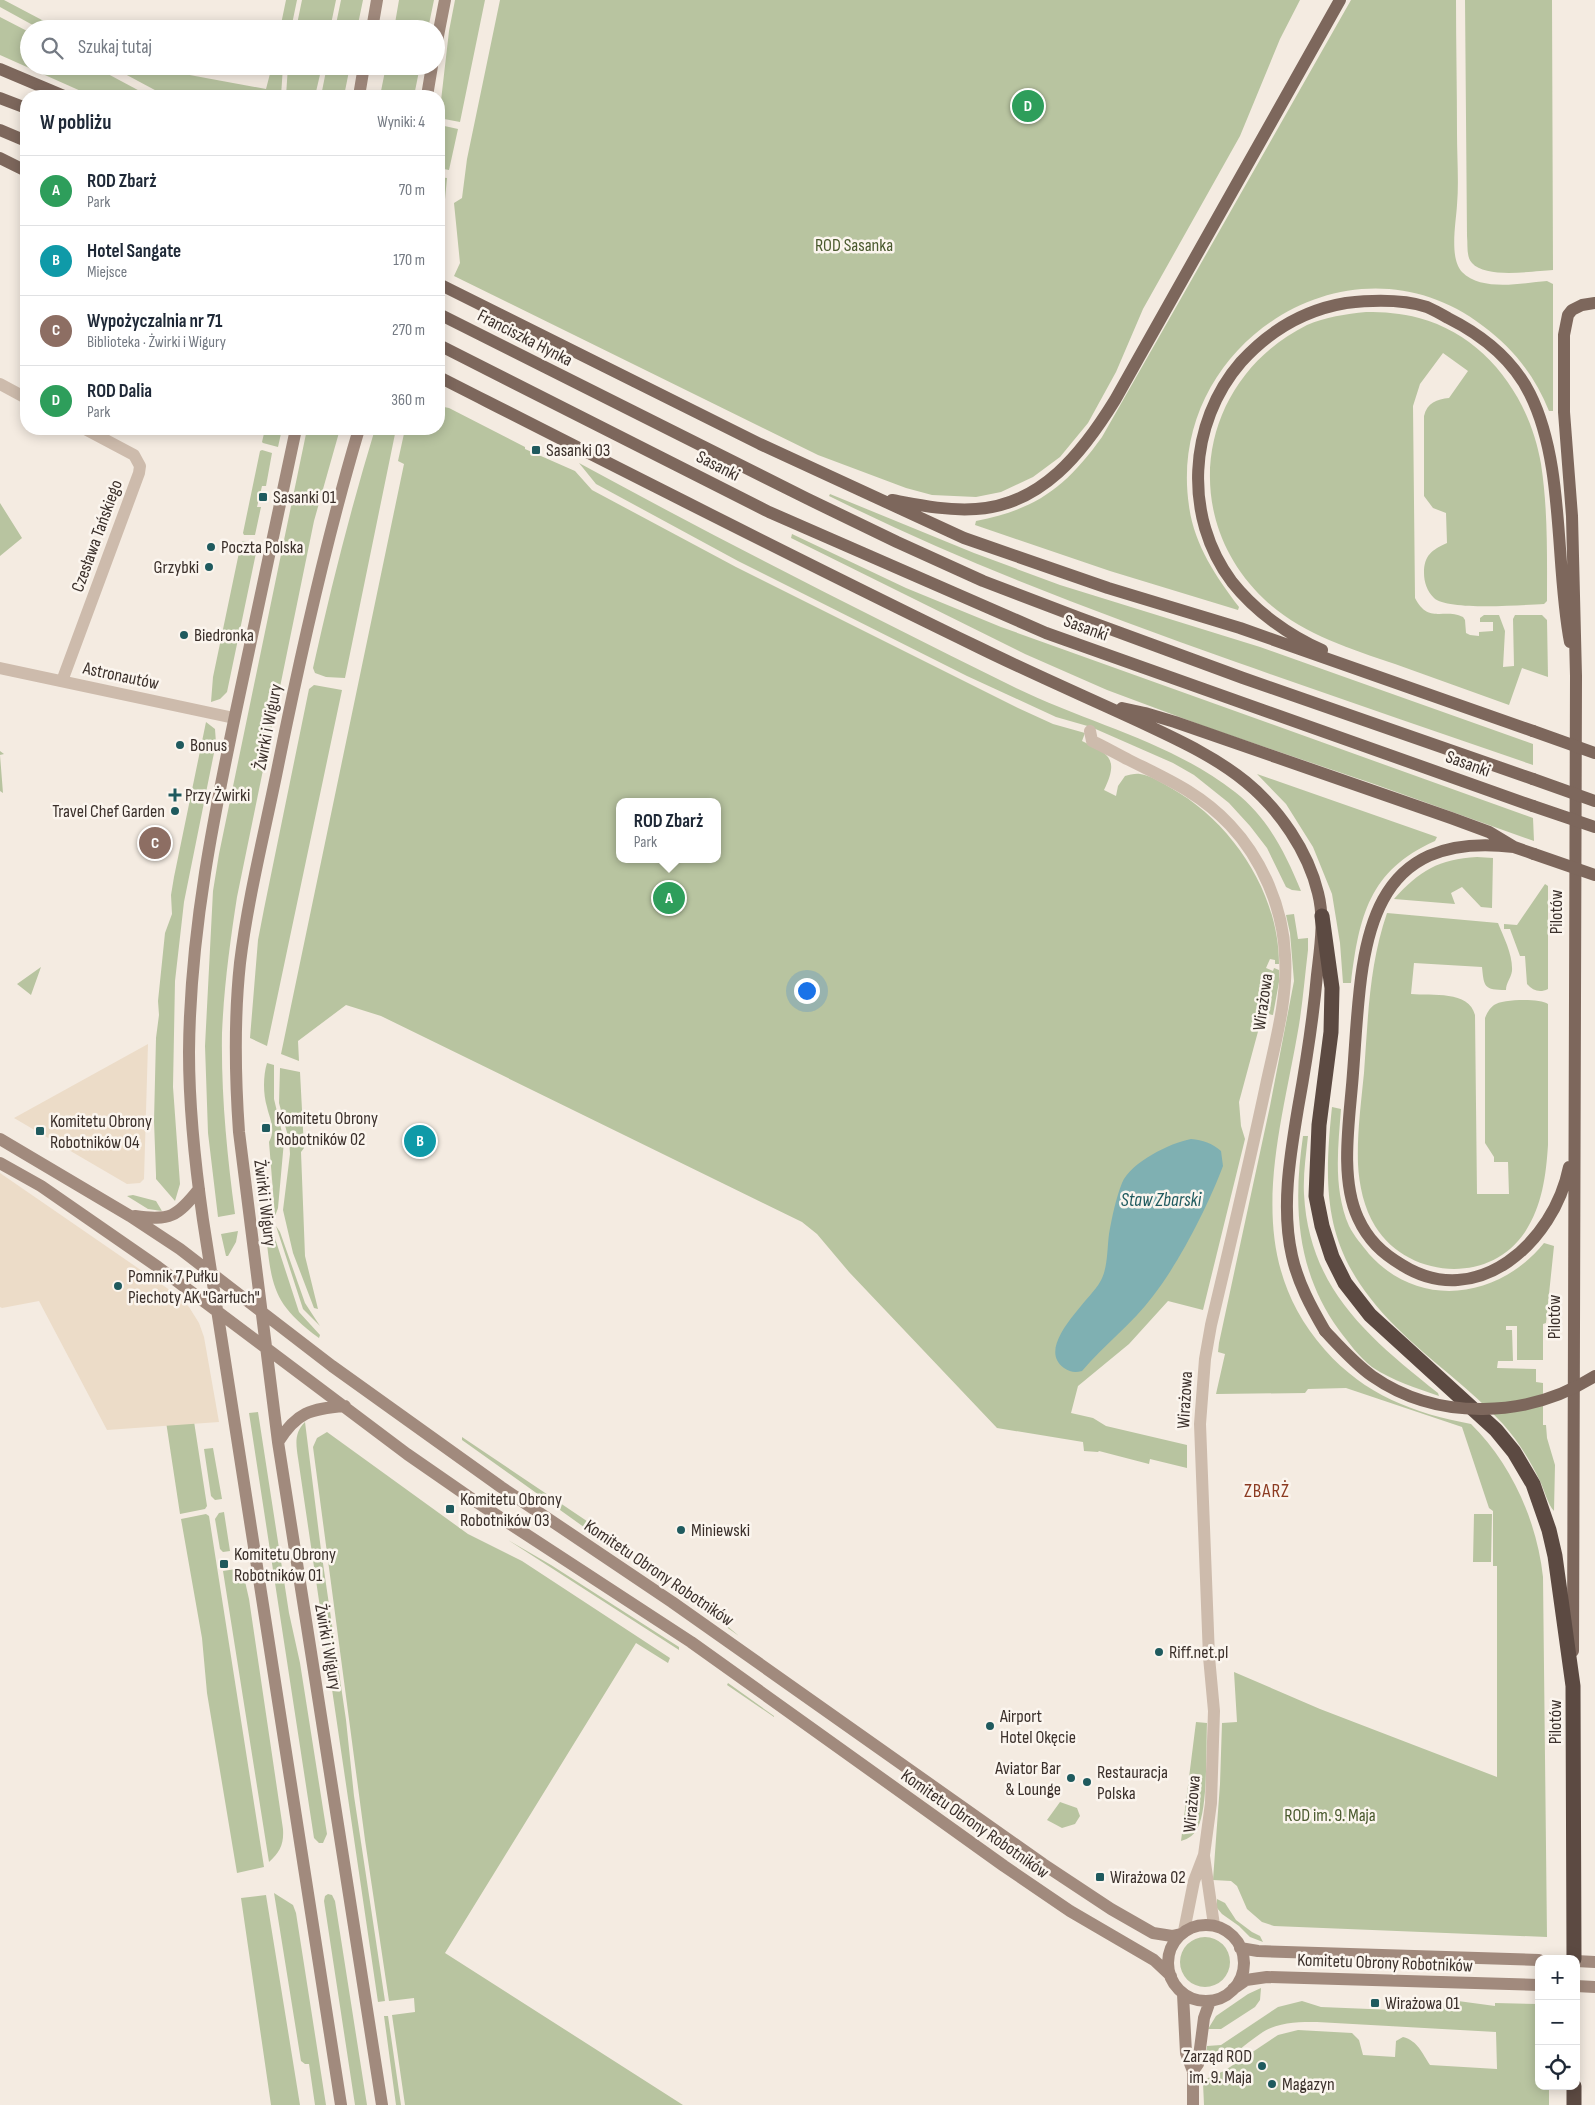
<!DOCTYPE html>
<html lang="pl">
<head>
<meta charset="utf-8">
<style>
  :root { --surface:#fff; --page:#f2f2f3; --text:#1f2937; --muted:#747a83; --line:#e0e1e3; --accent:#0b8043 }
  body { margin:0; font-family:"Sofia Sans Condensed",sans-serif; background:var(--page); color:var(--text) }
  .controls { position:absolute; right:15px; bottom:15px; display:grid; overflow:hidden; border-radius:10px; box-shadow:0 2px 12px #0003 }
  .controls button { width:45px; height:45px; display:grid; place-items:center; padding:0; border:0; border-bottom:1px solid var(--line); background:var(--surface); color:var(--text); font:25px sans-serif }
  .you { position:absolute; left:806px; top:990px; width:18px; height:18px; margin:-12px; border:4px solid #fff; border-radius:50%; background:#1a73e8; box-shadow:0 0 0 8px #1a73e833 }
  .badge { display:grid; place-items:center; width:32px; height:32px; border-radius:50%; background:var(--accent); color:#fff; font-size:16px; font-weight:700 }
  .pin { position:absolute; translate:-50% -50%; border:2px solid #fff; box-shadow:0 1px 5px #0006 }
  .popup { position:absolute; left:616px; top:798px; width:105px; height:65px; box-sizing:border-box; display:grid; place-content:center; border-radius:10px; background:var(--surface); filter:drop-shadow(0 1px 4px #0005); font-size:16px; white-space:nowrap; color:var(--muted) }
  .popup b { font-size:19px; color:var(--text) }
  .popup::after { content:''; position:absolute; left:50%; top:100%; margin-left:-10px; border:10px solid transparent; border-top-color:var(--surface) }
  .list { margin:0; padding:0; list-style:none }
  h2 { display:flex; justify-content:space-between; align-items:center; height:65px; margin:0; padding:0 20px; font-size:21px }
  h2 small { font-size:16px; font-weight:400; color:var(--muted) }
  .list li { display:grid; grid-template-columns:32px 1fr auto; gap:15px; align-items:center; box-sizing:border-box; height:70px; padding:0 20px; border-top:1px solid var(--line) }
  .list b { display:block; font-size:19px; white-space:nowrap }
  .list p { margin:0; font-size:16px; white-space:nowrap; color:var(--muted) }
  .list em { font-size:16px; font-style:normal; color:var(--muted) }
  .icon { flex:none; width:28px; height:28px; fill:none; stroke:currentColor; stroke-width:2; stroke-linecap:round; stroke-linejoin:round }
  .map { position:relative; flex:none; width:1595px; height:2105px; overflow:hidden }
  .search { position:absolute; background:var(--surface); box-shadow:0 2px 12px #0003; left:20px; top:20px; width:425px; height:55px; display:flex; align-items:center; gap:12px; box-sizing:border-box; padding:0 18px; border-radius:28px; color:var(--muted); font-size:19px }
  .panel { position:absolute; background:var(--surface); box-shadow:0 2px 12px #0003; left:20px; top:90px; width:425px; height:345px; border-radius:20px }
  .map>svg:first-child { display:block }
</style>
</head>
<body>
<div class="map">
<svg width="1595" height="2105" viewBox="0 0 1595 2105">
  <rect width="100%" height="100%" fill="#f4ebe1"/>
  <path fill="#b8c4a0" fill-rule="evenodd" d="M0 0H4L59 29H40L0 7Z
    M286 0H297L291 29H280Z
    M302 0H336L330 29H296Z
    M341 0H363L357 29H335Z
    M399 0H434L428 29H394Z
    M455 0H485L460 122 439 118 449 31Z
    M500 0H1300L1280 39 1240 136 1143 309 1116 372 1088 423 1060 457 1033 477 1001 492 976 497 932 495 906 488 818 455 454 276 460 263 454 203 462 198 467 159Z
    M1351 0H1456C1456 44 1457 89 1457 133 1457 157 1459 182 1457 205 1456 223 1449 258 1462 272 1482 292 1522 283 1547 281L1553 284V411H1549C1535 376 1513 348 1483 326 1350 224 1165 346 1189 506 1194 544 1216 577 1239 607L1238 610 1110 571 975 525 976 521C1037 509 1066 487 1102 437Z
    M1465 0H1552L1553 270C1533 271 1486 279 1472 263 1466 257 1468 245 1467 236Z
    M0 17 29 32V66H93L149 96H92L0 55Z
    M110 66H141L266 89 272 66H283L281 96H166Z
    M288 66H322L315 96H286Z
    M327 66H350L344 96H321Z
    M386 66H420L414 96H380Z
    M440 125 458 129 449 170 439 168V156L445 134 439 133Z
    M439 177 447 178 443 221 439 220Z
    M1366 312C1384 312 1401 313 1419 318 1486 336 1530 398 1541 464 1548 509 1547 556 1547 601L1544 604C1522 605 1448 611 1434 598 1427 591 1424 582 1424 573 1424 555 1432 550 1447 543L1446 513 1433 508 1424 496V416C1427 403 1437 399 1449 398L1468 371 1443 353 1420 384 1413 406 1415 598C1428 624 1444 608 1463 617L1465 620 1466 633 1470 635 1479 636V632L1493 631V622H1480V618L1484 615H1499L1505 631 1503 667 1514 666 1513 619 1515 615H1542L1547 620 1548 677 1522 668 1509 705C1471 691 1433 678 1395 664 1349 648 1301 634 1264 599 1176 515 1199 379 1307 325 1325 317 1346 314 1366 312Z
    M439 406 449 408 525 447V449L575 471 592 490 736 567 1018 708 1053 724 1085 733 1082 741C1110 754 1119 759 1104 790L1116 796 1118 786 1125 776C1129 775 1136 773 1140 774 1150 775 1162 783 1171 788 1232 822 1279 893 1279 964H1275V960L1270 959 1266 968 1273 971 1274 968 1279 970V982L1273 1015 1263 1013 1239 1102 1241 1126 1245 1139 1203 1310 1168 1301 1129 1344 1078 1386 1071 1413 1093 1418 1106 1426 1187 1445V1468L1150 1459 1149 1464 1099 1451 1098 1452 1084 1451 1083 1442 997 1428 849 1272 817 1234 802 1222 381 1016 346 1005 298 1041 299 1061 281 1054 404 464 398 461 405 429H439ZM620 802H718V859H620Z
    M265 429H282L278 447 263 443 262 442Z
    M307 429H340L314 521 237 897C230 942 224 987 222 1033 221 1094 227 1154 235 1214L218 1217 208 1133 205 1046 213 891 219 854Z
    M375 429H396L345 678 326 677 315 673 313 668C331 587 351 508 375 429Z
    M262 450 272 453 266 486H262L257 507H261L255 535H244L243 533 260 451Z
    M579 463C722 541 868 615 1014 687 1087 723 1170 741 1235 792 1268 818 1285 852 1301 891L1292 890 1286 887 1267 848 1250 826 1229 803 1194 775 1173 763 1091 727 1056 717 967 676 738 561 596 484Z
    M830 494 974 553 1060 585 1260 647 1533 744V765C1434 731 1335 697 1236 662 1098 613 961 562 829 496Z
    M0 503 22 538 0 556Z
    M792 534 906 588 1001 627 1533 818 1534 841 1374 784 1209 728 1107 690 1025 654 791 538Z
    M243 541 257 544 256 553 227 692 220 699 211 702 213 677 241 543Z
    M314 685 342 690 267 1046 250 1038 258 940 264 909 309 689Z
    M206 722 215 729 216 743 184 902 175 981 173 1087 180 1184 175 1201 156 1179V1175L154 1121 156 1038 159 1015 158 1001 165 933 172 914 171 895 174 877Z
    M0 751 4 754 0 755 3 793 0 791Z
    M1257 774 1437 837 1435 841C1369 870 1359 917 1351 983H1343L1340 943 1332 894 1313 847 1286 804Z
    M1477 857 1493 858 1492 908 1481 907 1462 887 1451 893 1455 904 1394 899C1419 871 1439 859 1477 857Z
    M1545 884 1548 886V989C1540 993 1533 991 1527 984L1525 956H1520L1510 929H1504V924L1517 925Z
    M1387 913 1498 923C1504 938 1513 955 1512 971 1511 978 1506 983 1506 990 1484 990 1484 987 1482 967L1414 963 1411 994C1432 996 1469 990 1475 1015L1477 1194H1509L1508 1162H1494V1157L1485 1143V1018C1487 1013 1489 1009 1494 1005 1502 999 1540 998 1548 1004V1145C1546 1176 1542 1206 1525 1232 1489 1286 1407 1278 1375 1226 1364 1208 1359 1185 1358 1164 1357 1134 1361 1103 1364 1073 1368 1019 1369 965 1387 913Z
    M1294 914 1298 939 1308 938V950C1305 975 1303 1000 1299 1025 1280 1138 1239 1253 1325 1350 1365 1395 1413 1413 1471 1424 1511 1463 1537 1521 1543 1577L1547 1937 1274 1926 1262 1922 1247 1909 1237 1886 1231 1881 1213 1880 1220 1784 1222 1723 1237 1722 1234 1672 1320 1709 1497 1777V1566H1493V1511L1489 1508 1462 1427 1346 1388 1308 1389 1305 1393 1216 1394 1225 1354 1218 1352 1219 1343 1270 1106 1294 981 1290 933 1286 915Z
    M41 967 31 995 17 984Z
    M267 1063 274 1065V1099L284 1141 278 1208 275 1216 269 1142C276 1129 270 1120 267 1107 263 1094 263 1076 267 1063Z
    M280 1068 300 1072 304 1148 301 1152 305 1256 318 1309 314 1308 293 1253 283 1210 290 1154 289 1140 279 1103Z
    M1332 1107 1341 1109C1338 1149 1333 1188 1349 1226 1354 1236 1362 1245 1369 1254 1419 1310 1499 1299 1544 1243L1554 1246 1546 1323 1543 1324V1360H1517V1326H1506V1330H1512L1513 1361H1498L1497 1368 1536 1369V1382L1543 1383V1425H1546L1547 1438 1555 1465 1554 1511C1548 1505 1544 1489 1540 1481 1530 1460 1518 1441 1503 1424 1470 1388 1430 1361 1396 1327 1326 1257 1322 1201 1332 1107Z
    M1303 1136H1308C1306 1155 1303 1175 1304 1194 1309 1289 1369 1338 1438 1393L1439 1396C1416 1388 1393 1381 1372 1367 1359 1357 1349 1343 1339 1330 1296 1271 1293 1205 1303 1136Z
    M133 1195 156 1201 162 1211 148 1209 127 1196Z
    M271 1226 299 1312 320 1335 319 1338C270 1302 272 1284 265 1227Z
    M276 1226 280 1232 305 1303 320 1326 303 1309Z
    M238 1231 236 1242 228 1256H226L221 1234Z
    M258 1412 289 1613 300 1663 327 1834 323 1843H319L314 1838 249 1413Z
    M165 1415H193L207 1506 205 1509 180 1514Z
    M305 1422 321 1550 346 1720 354 1796 385 2001 378 2002 298 1458C296 1444 294 1433 305 1422Z
    M327 1432 468 1534 522 1561 670 1658 668 1663 636 1643 445 1953 683 2105H405L392 2015 415 2012 414 1998 389 2001 365 1840 313 1447 317 1438Z
    M462 1438V1437L624 1546 618 1547 609 1545 462 1440Z
    M213 1448 222 1499 215 1500 211 1496 204 1449Z
    M224 1512 230 1551 223 1552 220 1549 215 1519 219 1513Z
    M206 1514 209 1516 264 1867 237 1873 207 1693 202 1638 181 1519Z
    M1474 1514H1492L1491 1562H1473Z
    M508 1540 551 1565 679 1647V1650Z
    M642 1558 666 1576H656L644 1568Z
    M242 1568 249 1599 283 1829C284 1844 280 1852 269 1862L223 1571Z
    M680 1586 739 1636 683 1596Z
    M728 1683 774 1716V1717L727 1685Z
    M1196 1722 1207 1723C1206 1746 1208 1808 1198 1827 1195 1834 1189 1839 1181 1841Z
    M1060 1802 1077 1808 1080 1816 1075 1824 1062 1828 1047 1820Z
    M274 1893 293 1905 296 1913 326 2105H315L309 2064H305L301 2061Z
    M328 1894 332 1895 335 1901 367 2105H355L324 1901 325 1896Z
    M266 1895 300 2105H271L241 1898Z
    M1217 1899 1225 1903 1236 1920 1252 1932 1260 1936 1263 1942 1250 1937 1239 1926 1222 1914 1217 1908Z
    M1180 1962a25 25 0 1 1 50 0a25 25 0 1 1-50 0Z
    M1261 1988 1260 2000 1255 2007 1221 2029H1208L1216 2016 1248 1994Z
    M1302 2001 1321 2007 1394 2010 1458 2001 1495 2006V2003L1539 2004V2086H1549V2105H1204L1203 2083 1208 2078 1224 2071 1278 2035 1298 2030 1352 2033 1359 2040 1363 2055 1395 2057 1396 2041 1403 2037C1418 2041 1422 2053 1430 2065L1497 2069 1496 2032 1317 2022C1297 2022 1277 2022 1260 2034 1245 2044 1232 2058 1214 2065L1205 2058 1207 2046 1221 2045 1278 2007Z
    M384 2016H388L401 2105H396Z"/>
  <path fill="#ecdcc8" d="M148 1044 144 1179 140 1183 127 1184 14 1118Z
    M0 1173 177 1295 189 1307 199 1323 204 1337 219 1422 107 1430 39 1301 2 1308 0 1307Z"/>
  <path fill="#7fb0b2" d="M1191 1139C1203 1140 1212 1143 1221 1151L1223 1166C1208 1206 1179 1263 1153 1296 1132 1324 1104 1345 1082 1371 1075 1373 1070 1372 1064 1368 1034 1347 1090 1300 1100 1282 1108 1269 1107 1249 1109 1234 1112 1217 1116 1198 1122 1183 1131 1162 1170 1143 1191 1139Z"/>
  <g fill="none" stroke-linecap="round" stroke-linejoin="round">
    <path stroke="#cdbbac" stroke-width="12" d="M0 384 26 398
      M0 668 234 718
      M62 681 139 473 140 466 134 455 85 429
      M1090 731 1092 741C1105 747 1117 754 1129 760 1167 779 1200 793 1230 825 1262 859 1283 908 1285 955 1288 998 1275 1043 1266 1085 1249 1165 1230 1245 1211 1325L1205 1359 1200 1424 1209 1657 1214 1711 1211 1803 1204 1855 1194 1881 1184 1931
      M1204 1856 1214 1925"/>
    <path stroke="#a18a7d" stroke-width="12" d="M372 29 377 0
      M436 46 445 0
      M359 96 364 66
      M427 96 432 66
      M296 429C277 518 258 608 239 697 214 814 190 931 189 1052 189 1109 195 1164 203 1220L341 2105
      M359 429C326 540 301 652 278 766 265 831 248 897 240 963 234 1019 235 1076 239 1132L278 1442 382 2105
      M0 1139 130 1216 180 1249 332 1366 501 1487 672 1602 1043 1864 1111 1909 1153 1933 1172 1936 1181 1934
      M0 1163 41 1186 158 1267 407 1454 472 1499 691 1642 1004 1866 1070 1911 1154 1960 1171 1976
      M135 1216C170 1221 177 1217 199 1189
      M278 1442C297 1412 310 1409 345 1406
      M1168 1963a38 38 0 1 1 76 0a38 38 0 1 1-76 0Z
      M1240 1948 1258 1951 1539 1960
      M1576 1961 1595 1962
      M1576 1986 1595 1987
      M1233 1989 1246 1980 1267 1977 1539 1985
      M1183 1994 1186 2053 1193 2071V2105
      M1193 2071 1198 2064 1204 2018 1210 2001"/>
    <path stroke="#7d675c" stroke-width="12" d="M0 69 64 96
      M0 98 26 108
      M0 130 26 141
      M0 158 26 171
      M439 284 760 444 964 538 1108 588 1240 628 1533 731
      M439 314 806 498 897 542 983 581 1080 618 1243 678 1533 779
      M439 345 769 512 1046 633 1533 806
      M439 377C618 468 798 560 980 648 1031 673 1084 696 1136 720 1174 738 1213 755 1246 782 1279 809 1308 851 1318 893 1325 920 1320 948 1317 975 1313 1020 1306 1064 1298 1108 1290 1156 1281 1208 1292 1256 1298 1283 1311 1307 1325 1331
      M892 500C919 505 947 511 976 509 1042 505 1083 452 1115 400L1340 0
      M1322 650C1288 635 1255 611 1232 582 1183 517 1188 423 1241 362 1270 330 1304 310 1346 303 1372 300 1402 299 1427 307 1434 310 1441 314 1448 318 1482 335 1513 360 1530 394 1565 464 1555 565 1570 642
      M1122 708 1145 713 1175 722 1451 818 1489 832 1514 847 1534 854
      M1514 847C1357 828 1362 959 1353 1073 1350 1117 1339 1177 1358 1218 1368 1240 1382 1253 1402 1265 1477 1312 1554 1242 1569 1167
      M1573 1651 1576 676 1572 516 1564 412V335L1568 315 1572 310 1582 305 1595 303"/>
    <path stroke="#5c4a42" stroke-width="15" d="M1322 916 1332 988 1331 1032 1319 1125 1316 1196 1322 1226 1332 1257 1345 1283 1370 1315 1496 1430 1514 1452 1533 1484 1549 1530 1555 1556 1573 1686 1574 1959
      M1574 2086V2105"/>
    <path stroke="#7d675c" stroke-width="12" d="M1533 731 1595 753
      M1533 779 1595 801
      M1533 806 1595 827
      M1534 854 1595 875
      M1325 1331C1340 1347 1354 1363 1372 1376 1438 1422 1529 1418 1595 1376"/>
  </g>
  <g fill="#1f5a5e" stroke="#fbf5ee" stroke-width="2">
    <rect x="531" y="445" width="10" height="10" rx="2.5"/>
    <rect x="258" y="492" width="10" height="10" rx="2.5"/>
    <circle cx="211" cy="547" r="5"/>
    <circle cx="209" cy="567" r="5"/>
    <circle cx="184" cy="635" r="5"/>
    <circle cx="180" cy="745" r="5"/>
    <path d="M172.5 787.5h5v5h5v5h-5v5h-5v-5h-5v-5h5z"/>
    <circle cx="175" cy="811" r="5"/>
    <rect x="261" y="1123" width="10" height="10" rx="2.5"/>
    <rect x="35" y="1126" width="10" height="10" rx="2.5"/>
    <circle cx="118" cy="1286" r="5"/>
    <rect x="445" y="1504" width="10" height="10" rx="2.5"/>
    <circle cx="681" cy="1530" r="5"/>
    <rect x="219" y="1559" width="10" height="10" rx="2.5"/>
    <circle cx="1159" cy="1652" r="5"/>
    <circle cx="990" cy="1726" r="5"/>
    <circle cx="1071" cy="1778" r="5"/>
    <circle cx="1087" cy="1782" r="5"/>
    <rect x="1095" y="1872" width="10" height="10" rx="2.5"/>
    <rect x="1370" y="1998" width="10" height="10" rx="2.5"/>
    <circle cx="1262" cy="2066" r="5"/>
    <circle cx="1272" cy="2084" r="5"/>
  </g>
  <g text-anchor="middle" dominant-baseline="central" stroke-width="5" stroke-linejoin="round" paint-order="stroke">
    <g font-size="18" fill="#4a5a2e" stroke="#fbf5ee">
      <text x="854" y="245">ROD Sasanka</text>
      <text x="1330" y="1815">ROD im. 9. Maja</text>
    </g>
    <g font-size="18" fill="#3b302b" stroke="#fbf5ee">
      <text transform="translate(525 338) rotate(27)">Franciszka Hynka</text>
      <text transform="translate(718 466) rotate(27)">Sasanki</text>
      <text transform="translate(97 536) rotate(-70)">Czesława Tańskiego</text>
      <text transform="translate(1086 628) rotate(20)">Sasanki</text>
      <text transform="translate(121 676) rotate(12)">Astronautów</text>
      <text transform="translate(268 727) rotate(-79)">Żwirki i Wigury</text>
      <text transform="translate(1468 764) rotate(20)">Sasanki</text>
      <text transform="translate(1556 912) rotate(-90)">Pilotów</text>
      <text transform="translate(1263 1002) rotate(-82)">Wirażowa</text>
      <text transform="translate(265 1203) rotate(83)">Żwirki i Wigury</text>
      <text transform="translate(1554 1317) rotate(-90)">Pilotów</text>
      <text transform="translate(1185 1400) rotate(-87)">Wirażowa</text>
      <text transform="translate(659 1573) rotate(34)">Komitetu Obrony Robotników</text>
      <text transform="translate(328 1647) rotate(80)">Żwirki i Wigury</text>
      <text transform="translate(1555 1722) rotate(-90)">Pilotów</text>
      <text transform="translate(1192 1804) rotate(-85)">Wirażowa</text>
      <text transform="translate(975 1824) rotate(35)">Komitetu Obrony Robotników</text>
      <text transform="translate(1385 1963) rotate(2)">Komitetu Obrony Robotników</text>
    </g>
    <g font-size="18" fill="#3b302b" stroke="#fbf5ee" text-anchor="start">
      <text x="546" y="450">Sasanki 03</text>
      <text x="273" y="497">Sasanki 01</text>
      <text x="221" y="547">Poczta Polska</text>
      <text x="199" y="567" text-anchor="end">Grzybki</text>
      <text x="194" y="635">Biedronka</text>
      <text x="190" y="745">Bonus</text>
      <text x="185" y="795">Przy Żwirki</text>
      <text x="165" y="811" text-anchor="end">Travel Chef Garden</text>
      <text x="276" y="1118">Komitetu Obrony<tspan x="276" dy="21">Robotników 02</tspan></text>
      <text x="50" y="1121">Komitetu Obrony<tspan x="50" dy="21">Robotników 04</tspan></text>
      <text x="128" y="1276">Pomnik 7 Pułku<tspan x="128" dy="21">Piechoty AK "Garłuch"</tspan></text>
      <text x="460" y="1499">Komitetu Obrony<tspan x="460" dy="21">Robotników 03</tspan></text>
      <text x="691" y="1530">Miniewski</text>
      <text x="234" y="1554">Komitetu Obrony<tspan x="234" dy="21">Robotników 01</tspan></text>
      <text x="1169" y="1652">Riff.net.pl</text>
      <text x="1000" y="1716">Airport<tspan x="1000" dy="21">Hotel Okęcie</tspan></text>
      <text x="1061" y="1768" text-anchor="end">Aviator Bar<tspan x="1061" dy="21">&amp; Lounge</tspan></text>
      <text x="1097" y="1772">Restauracja<tspan x="1097" dy="21">Polska</tspan></text>
      <text x="1110" y="1877">Wirażowa 02</text>
      <text x="1385" y="2003">Wirażowa 01</text>
      <text x="1252" y="2056" text-anchor="end">Zarząd ROD<tspan x="1252" dy="21">im. 9. Maja</tspan></text>
      <text x="1282" y="2084">Magazyn</text>
    </g>
    <g font-size="19" font-style="italic" fill="#1f5a5e" stroke="#fbf5ee">
      <text x="1161" y="1200">Staw Zbarski</text>
    </g>
    <g font-size="19" letter-spacing="1" fill="#8c3b22" stroke="#fbf5ee">
      <text x="1267" y="1491">ZBARŻ</text>
    </g>
  </g>
</svg>
<div class="controls">
<button>+</button>
<button>−</button>
<button><svg class="icon" aria-label="locate" viewBox="0 0 24 24"><circle cx="12" cy="12" r="6"/><path d="M12 2v4M12 18v4M2 12h4M18 12h4"/></svg></button>
</div>
<div class="you"></div>
<div class="pin badge" style="left:669px;top:898px;background:#2e9e5b">A</div>
<div class="popup"><b>ROD Zbarż</b>Park</div>
<div class="pin badge" style="left:420px;top:1141px;background:#0f9aa8">B</div>
<div class="pin badge" style="left:155px;top:843px;background:#8d6e63">C</div>
<div class="pin badge" style="left:1028px;top:106px;background:#2e9e5b">D</div>
<div class="search"><svg class="icon" aria-label="search" viewBox="0 0 24 24"><circle cx="10" cy="10" r="6"/><path d="M15 15l6 6"/></svg>Szukaj tutaj</div>
<section class="panel">
<h2>W pobliżu<small>Wyniki: 4</small></h2>
<ul class="list">
<li><span class="badge" style="background:#2e9e5b">A</span><div><b>ROD Zbarż</b><p>Park</p></div><em>70 m</em></li>
<li><span class="badge" style="background:#0f9aa8">B</span><div><b>Hotel Sangate</b><p>Miejsce</p></div><em>170 m</em></li>
<li><span class="badge" style="background:#8d6e63">C</span><div><b>Wypożyczalnia nr 71</b><p>Biblioteka · Żwirki i Wigury</p></div><em>270 m</em></li>
<li><span class="badge" style="background:#2e9e5b">D</span><div><b>ROD Dalia</b><p>Park</p></div><em>360 m</em></li>
</ul>
</section>
</div>
</body>
</html>
